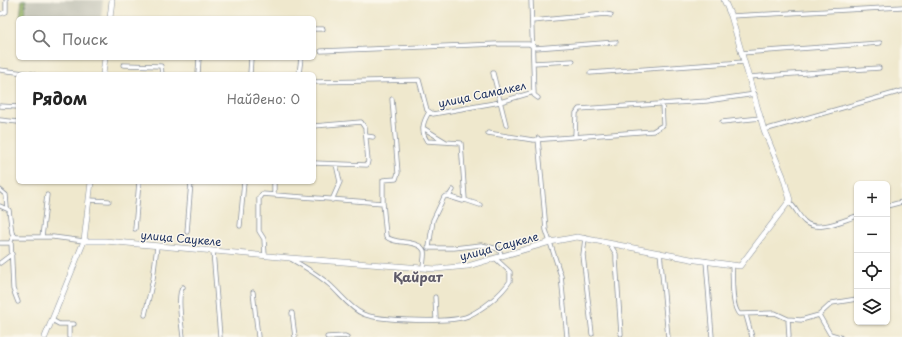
<!DOCTYPE html>
<html lang="ru">
<head>
<meta charset="utf-8">
<style>
  :root { --surface:#fff; --page:#f6f6f6; --text:#222; --muted:#767676; --line:#e0e0e0 }
  body { margin:0; font-family:"Playpen Sans",sans-serif; background:var(--page); color:var(--text) }
  .controls { position:absolute; right:12px; bottom:12px; display:grid; overflow:hidden; border-radius:6px; box-shadow:0 1px 3px #0004 }
  .controls button { width:36px; height:36px; display:grid; place-items:center; padding:0; border:0; border-bottom:1px solid var(--line); background:var(--surface); color:var(--text); font:20px sans-serif }
  .list { margin:0; padding:0; list-style:none }
  h2 { display:flex; justify-content:space-between; align-items:center; height:52px; margin:0; padding:0 16px; font-size:17px }
  h2 small { font-size:13px; font-weight:400; color:var(--muted) }
  .icon { flex:none; width:22px; height:22px; fill:none; stroke:currentColor; stroke-width:2; stroke-linecap:round; stroke-linejoin:round }
  .map { position:relative; flex:none; width:902px; height:337px; overflow:hidden }
  .search { position:absolute; background:var(--surface); box-shadow:0 1px 3px #0004; left:16px; top:16px; width:300px; height:44px; display:flex; align-items:center; gap:10px; box-sizing:border-box; padding:0 14px; border-radius:6px; color:var(--muted); font-size:15px }
  .panel { position:absolute; background:var(--surface); box-shadow:0 1px 3px #0004; left:16px; top:72px; width:300px; height:112px; border-radius:6px }
  .map>svg:first-child { display:block }
</style>
</head>
<body>
<div class="map">
<svg width="902" height="337" viewBox="0 0 902 337">
  <rect width="100%" height="100%" fill="#fbf7ec"/>
  <filter id="ink" filterUnits="userSpaceOnUse"><feTurbulence type="fractalNoise" baseFrequency=".025" numOctaves="2"/><feDisplacementMap in="SourceGraphic" scale="8" xChannelSelector="R" yChannelSelector="G"/><feConvolveMatrix kernelMatrix="1 2 1 2 8 2 1 2 1" color-interpolation-filters="sRGB"/></filter>
  <filter id="wash" filterUnits="userSpaceOnUse"><feTurbulence type="fractalNoise" baseFrequency=".012" numOctaves="4" result="noise"/><feDisplacementMap in="SourceGraphic" scale="16" xChannelSelector="R" yChannelSelector="G"/><feGaussianBlur stdDeviation="0.9" result="paint"/><feColorMatrix in="noise" values="0 0 0 0 0 0 0 0 0 0 0 0 0 0 0 0 0 1.4 0 .05"/><feComposite in="paint" operator="in"/></filter>
  <g filter="url(#wash)">
    <rect width="100%" height="100%" fill="#efe8cd"/>
    <path fill="#c5c5b8" d="M27 0H103L101 18H25Z"/>
    <path fill="#98b568" stroke="#5a7263" d="M22 0H26L24 18H20Z"/>
  </g>
  <g filter="url(#ink)">
    <g fill="none" stroke-linecap="round" stroke-linejoin="round">
      <g stroke="#858c96" stroke-width="5">
        <path id="street" d="M531 0 534 95 538 98
          M0 14 6 12V0
          M731 16 902 7
          M532 21 605 14 611 15
          M314 29H323
          M321 51 497 44H529L536 48 616 42
          M741 53 880 43
          M533 63 573 61
          M123 65 161 66 162 74
          M0 70 33 74
          M493 73 506 125
          M590 73 744 62
          M198 74 199 58
          M250 74 251 58
          M299 74 301 58
          M749 77 879 68
          M314 82 419 80 427 110 433 114 500 102 534 92
          M0 106 18 107
          M429 112C423 122 420 131 427 141L461 143 465 199 463 201 447 196 444 197 433 220 429 247
          M0 120 18 122
          M722 122 761 118
          M314 126 361 122 365 128 368 161 367 165 314 163
          M423 128 446 142
          M764 130 902 91
          M488 133 533 140 653 131 663 125 662 103
          M575 135 576 113 579 109 707 101 755 94
          M366 136 373 137
          M538 138 546 230 561 276 567 337
          M0 190 6 195 7 208
          M274 195V182
          M449 196 453 190
          M89 200 109 201
          M332 200 340 182 336 164
          M465 200 480 205
          M383 203V180L396 179 398 173 392 99
          M790 203C796 208 799 217 805 222 818 233 843 220 857 216
          M0 206 9 210 12 233 15 236
          M887 206 902 202
          M240 226 244 182
          M135 229 139 182
          M187 232 191 182
          M42 237 47 195
          M585 238 583 255 592 334
          M0 243H11
          M612 244 611 246 616 254V260L621 334
          M428 248H454L481 245 499 249 502 257
          M213 251 220 337
          M660 252 668 337
          M265 256 264 239 259 231V198L262 194 383 203 386 236C392 245 420 239 424 251 425 256 423 263 423 268
          M291 259C305 267 319 275 331 286 341 295 351 309 363 314 379 321 453 323 468 316 483 309 501 295 510 281V272L496 259
          M706 261 712 337
          M0 263 12 254
          M732 266C733 277 731 306 739 314L775 313 788 319 801 320 819 315 832 303 857 299
          M183 287C176 294 182 326 183 337
          M253 292 258 337
          M435 297 436 319
          M18 302 13 289 11 241 13 237H53L84 241
          M292 313 295 337
          M145 315 153 279 157 246
          M746 315 752 337
          M819 315 830 334 840 337
          M788 319 789 337
          M52 320 59 324H74
          M69 337V325
          M327 337 345 336 347 337"/>
      </g>
      <g stroke="#858c96" stroke-width="6">
        <path id="secondary" d="M110 18 112 0
          M103 74 105 58
          M84 241H105L290 258 436 269 468 266 550 242 577 237 696 260 740 266 790 200 783 176 764 130 731 16 724 0
          M45 337 84 241 91 182"/>
      </g>
      <use href="#street" stroke="#fff" stroke-width="3.5"/>
      <use href="#secondary" stroke="#fff" stroke-width="5"/>
    </g>
  </g>
  <g text-anchor="middle" dominant-baseline="central" stroke-width="3" stroke-linejoin="round" paint-order="stroke">
    <g font-size="11" fill="#1b2f5e" stroke="#fbf7ec">
      <text transform="translate(482 94) rotate(-12)">улица Самалкел</text>
      <text transform="translate(181 238) rotate(5)">улица Саукеле</text>
      <text transform="translate(499 246) rotate(-15)">улица Саукеле</text>
    </g>
    <g font-size="13" font-weight="bold" fill="#5e5a68" stroke="#fbf7ec">
      <text x="418" y="276">Қайрат</text>
    </g>
  </g>
</svg>
<div class="controls">
<button>+</button>
<button>−</button>
<button><svg class="icon" aria-label="locate" viewBox="0 0 24 24"><circle cx="12" cy="12" r="6"/><path d="M12 2v4M12 18v4M2 12h4M18 12h4"/></svg></button>
<button><svg class="icon" aria-label="layers" viewBox="0 0 24 24"><path d="M12 4l9 5-9 5-9-5zM3 14l9 5 9-5"/></svg></button>
</div>
<div class="search"><svg class="icon" aria-label="search" viewBox="0 0 24 24"><circle cx="10" cy="10" r="6"/><path d="M15 15l6 6"/></svg>Поиск</div>
<section class="panel">
<h2>Рядом<small>Найдено: 0</small></h2>
<ul class="list">
</ul>
</section>
</div>
</body>
</html>
